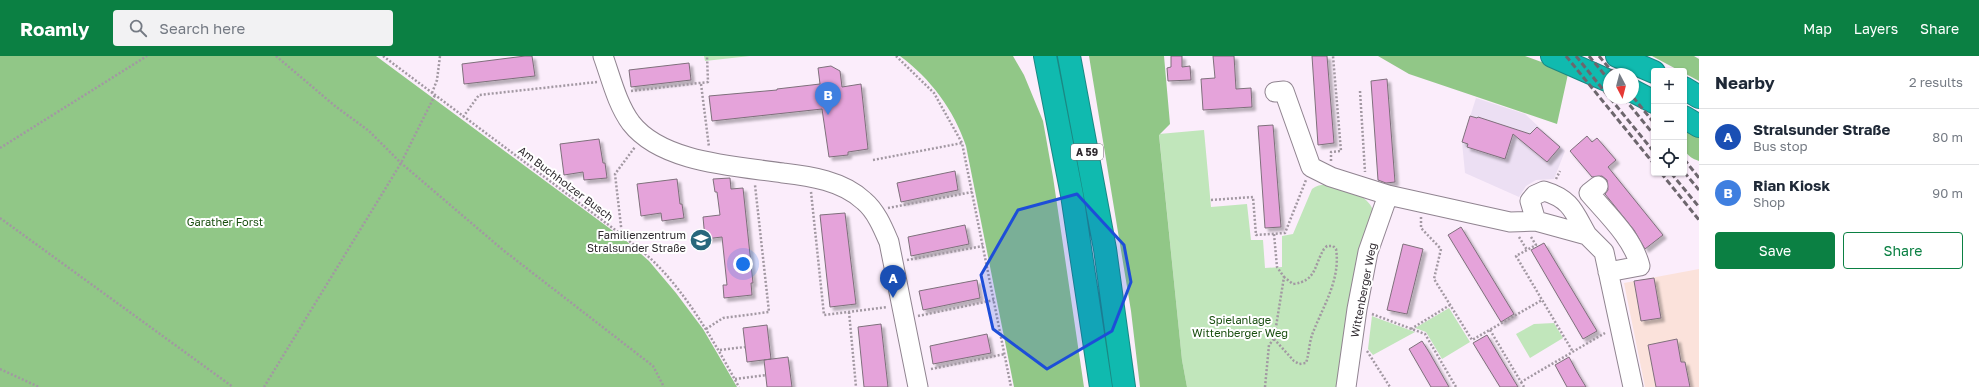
<!DOCTYPE html>
<html lang="en">
<head>
<meta charset="utf-8">
<style>
  :root { --surface:#fff; --page:#f2f2f3; --text:#1f2937; --muted:#747a83; --line:#e0e1e3; --accent:#0b8043 }
  body { margin:0; font-family:"Golos Text",sans-serif; background:var(--page); color:var(--text) }
  .controls { position:absolute; right:12px; top:12px; display:grid; overflow:hidden; border-radius:4px; box-shadow:0 1px 3px #0004 }
  .controls button { width:36px; height:36px; display:grid; place-items:center; padding:0; border:0; border-bottom:1px solid var(--line); background:var(--surface); color:var(--text); font:20px sans-serif }
  .compass { position:absolute; left:1603px; top:12px; width:36px; height:36px; border-radius:50%; background:var(--surface); box-shadow:0 1px 3px #0004; rotate:173deg }
  .you { position:absolute; left:743px; top:208px; width:14px; height:14px; margin:-10px; border:3px solid #fff; border-radius:50%; background:#1a73e8; box-shadow:0 0 0 6px #1a73e833 }
  .badge { display:grid; place-items:center; width:26px; height:26px; border-radius:50%; background:var(--accent); color:#fff; font-size:13px; font-weight:700 }
  .pin { position:absolute; translate:-50% -33px; filter:drop-shadow(0 1px 2px #0008) }
  .pin::after { content:''; position:absolute; top:21px; width:14px; height:12px; background:inherit; clip-path:polygon(0 0,100% 0,50% 100%) }
  .list { margin:0; padding:0; list-style:none }
  h2 { display:flex; justify-content:space-between; align-items:center; height:52px; margin:0; padding:0 16px; font-size:17px }
  h2 small { font-size:13px; font-weight:400; color:var(--muted) }
  .list li { display:grid; grid-template-columns:26px 1fr auto; gap:12px; align-items:center; box-sizing:border-box; height:56px; padding:0 16px; border-top:1px solid var(--line) }
  .list b { display:block; font-size:15px; white-space:nowrap }
  .list p { margin:0; font-size:13px; white-space:nowrap; color:var(--muted) }
  .list em { font-size:13px; font-style:normal; color:var(--muted) }
  .actions { display:flex; gap:8px; padding:12px 16px }
  .actions a { flex:1; padding:9px 0; border:1px solid var(--accent); border-radius:4px; text-align:center; font-size:14px; color:var(--accent) }
  .actions .main { background:var(--accent); color:#fff }
  .icon { flex:none; width:22px; height:22px; fill:none; stroke:currentColor; stroke-width:2; stroke-linecap:round; stroke-linejoin:round }
  .map { position:relative; flex:none; width:1699px; height:331px; overflow:hidden }
  header { display:flex; align-items:center; gap:24px; box-sizing:border-box; height:56px; padding:0 20px; background:var(--accent); color:#fff }
  header strong { font-size:19px }
  nav { display:flex; gap:22px; margin-inline-start:auto; font-size:14px }
  .search { width:280px; height:36px; background:var(--page); display:flex; align-items:center; gap:10px; box-sizing:border-box; padding:0 14px; border-radius:4px; color:var(--muted); font-size:15px }
  main { display:flex }
  aside { flex:1; background:var(--surface) }
  .map>svg:first-child { display:block }
</style>
</head>
<body>
<header>
<strong>Roamly</strong>
<div class="search"><svg class="icon" aria-label="search" viewBox="0 0 24 24"><circle cx="10" cy="10" r="6"/><path d="M15 15l6 6"/></svg>Search here</div>
<nav><a>Map</a><a>Layers</a><a>Share</a></nav>
</header>
<main>
<div class="map">
<svg width="1699" height="331" viewBox="0 0 1699 331">
  <defs>
    <filter id="shadow"><feDropShadow dx="3.5" dy="3.5" stdDeviation="1" flood-color="#0004"/></filter>
  </defs>
  <rect width="100%" height="100%" fill="#fbedfb"/>
  <path fill="#ecdff3" d="M1476 42 1525 58 1565 95 1554 123 1536 124 1526 130 1519 141 1465 117 1462 86Z"/>
  <path fill="#fbe2db" d="M1699 213V331H1645L1624 227Z"/>
  <path fill="#c1e6bb" d="M704 0H750L705 5Z
    M1204 74 1211 151 1247 148 1251 184H1263L1265 212 1282 211V180L1293 178 1312 133C1327 120 1368 137 1373 154L1339 331H1187L1182 304 1159 78Z
    M1449 252 1470 286 1442 303 1426 276 1415 272Z
    M1372 260 1377 262 1415 276 1373 299 1368 293Z
    M1554 267 1563 282 1530 302 1516 278 1534 268Z"/>
  <path fill="#91c787" d="M0 0H376L624 183 649 205 676 237 703 273 737 331H0Z
    M900 0H1013L1024 19 1043 65 1053 121 1084 331H1014L966 90C954 54 930 22 900 0Z
    M1089 0H1164L1170 68 1159 79 1182 304 1187 331H1140L1131 255Z
    M1378 0H1525L1547 8 1568 18 1557 68 1409 18Z
    M1652 0H1694L1699 3V25L1684 17V15H1680Z
    M1684 71 1699 79V105C1680 99 1684 87 1684 71Z"/>
  <path fill="#e5a3da" stroke="#7e707b" filter="url(#shadow)" d="M525 0H532L535 20 464 28 462 8Z
    M1171 0H1182V11L1190 10 1191 24 1168 25 1167 12 1171 11Z
    M1213 0H1234L1236 33 1251 32 1252 51 1203 54 1201 23 1215 22Z
    M1312 0H1327L1334 87 1318 89Z
    M689 7 691 24 631 31 629 14Z
    M831 10 840 15 842 31 861 28 868 93 848 96V99L829 101 822 53 712 65 709 40 777 34V33L820 28 818 12Z
    M1387 23 1395 126 1386 127 1378 124 1371 25Z
    M1470 60 1477 62 1478 61 1530 78 1537 71 1560 91 1547 106 1513 78 1505 103 1467 91 1468 88 1462 86Z
    M1273 69 1281 171 1265 172 1258 70Z
    M1587 80 1592 86 1597 82 1616 104 1608 111 1663 179 1645 193 1634 174 1605 138 1608 134 1607 124 1602 120 1592 121 1570 95Z
    M599 83 603 107H605L607 122 584 124 583 116 564 119 560 88Z
    M955 115 958 134 901 146 897 127Z
    M730 122 731 133 743 132 753 227H751L752 239 724 242 723 229H727L722 181 705 183 703 161 720 159 717 136H715L713 123Z
    M677 123 680 148H682L684 162 662 165 661 157 641 160 637 128Z
    M845 157 856 248 830 251 820 159Z
    M965 169 969 188 911 200 908 181Z
    M1461 171 1514 258 1501 266 1448 179Z
    M1544 187 1597 275 1583 283 1531 194Z
    M1403 188 1423 193 1407 258 1387 254Z
    M1654 222 1661 262 1641 265 1634 225Z
    M977 224 980 242 923 254 919 235Z
    M881 268 888 331H864L858 271Z
    M767 269 771 303 747 306 743 272Z
    M987 278 991 297 933 308 930 290Z
    M1487 279 1500 301 1518 331H1500L1473 287Z
    M1677 283 1681 306H1685L1690 331H1656L1648 289Z
    M1422 285 1429 296 1449 331H1431L1409 293Z
    M788 301 792 331H767L764 304Z
    M1569 301 1577 316 1586 331H1567L1555 309Z"/>
  <g fill="none" stroke-linecap="round" stroke-linejoin="round">
    <g stroke="#908490" stroke-width="21">
      <path id="minor" d="M603 0C611 22 617 48 631 67 662 107 736 110 783 117 810 120 843 125 864 145 876 155 883 172 889 186L918 331
        M1275 36 1284 35 1311 111 1331 121 1388 139
        M1598 130 1589 137C1607 158 1633 182 1640 210L1608 216
        M1536 165 1530 145 1535 139 1544 135C1571 143 1574 156 1587 179
        M1346 331 1357 253 1368 196 1388 139 1510 166 1536 165 1587 179 1604 196 1633 331"/>
    </g>
    <g stroke="#1b8883" stroke-width="24">
      <path id="highway" d="M1045 0 1072 139 1101 331
        M1069 0 1105 193 1124 331
        M1552 0 1609 25
        M1617 0 1654 16
        M1684 32 1699 41
        M1633 35 1654 46
        M1684 61 1699 70"/>
    </g>
    <path stroke="#a298a2" stroke-width="2.5" stroke-dasharray="2 2" stroke-linecap="butt" d="M276 0 335 50 369 75 401 107 503 194 653 310 664 331
      M383 0 622 179C631 187 641 194 650 202 688 238 714 286 739 331
      M896 0 934 37 962 87 1011 331
      M701 28 709 91
      M631 35 708 26 707 0
      M1360 35 1365 116
      M432 37 437 24 440 0
      M463 61 479 39 597 26
      M0 92 147 0
      M873 104 962 87
      M1331 105V96L1341 95 1333 0
      M1556 123 1560 115
      M811 136 824 259 887 251
      M1211 144 1253 141 1256 179 1285 177 1306 124
      M888 152 972 136
      M1421 161V172L1441 193 1434 223 1472 284 1542 244
      M0 162 233 331
      M622 179 615 118 635 91
      M1519 181 1527 194
      M1531 181 1536 189 1516 200 1573 296
      M907 204 983 190
      M849 256 856 331
      M1372 258 1425 278 1456 331
      M918 260 994 244
      M706 273 723 262 769 256 755 129
      M1411 273 1450 249
      M1490 274 1521 326 1605 277
      M1274 283 1294 305 1299 308 1306 307C1309 298 1309 288 1312 279 1322 252 1341 224 1336 193L1333 190H1327L1324 193C1314 209 1317 225 1293 228L1284 221
      M720 294 745 291
      M1367 295 1390 331
      M0 313 39 331
      M931 313 1005 298
      M735 323 766 319
      M1521 326 1524 331
      M264 331 401 107 435 39
      M1265 331 1269 289 1274 283 1284 221 1277 211 1274 178"/>
    <use href="#minor" stroke="#fff" stroke-width="19"/>
    <use href="#highway" stroke="#10baaf" stroke-width="22"/>
    <path stroke="#6d666d" stroke-width="3" stroke-dasharray="6 3" stroke-linecap="butt" d="M1566 0 1654 108
      M1576 0 1609 41
      M1589 0 1609 24
      M1599 0 1614 18
      M1633 41 1654 67
      M1610 42 1654 96
      M1624 42 1654 79
      M1684 103 1699 122
      M1684 116 1699 134
      M1661 117 1699 164
      M1671 117 1699 151"/>
  </g>
  <path fill="#1d4ed8" fill-opacity="0.2" stroke="#1d4ed8" stroke-width="3" stroke-linejoin="round" d="M1077 138 1124 189 1131 226 1112 275 1047 313 993 273 981 219 1018 154Z"/>
  <defs>
    <g id="school-disc" transform="scale(1.15)"><circle r="9.5" fill="#27677c" stroke="#fff"/><path d="M0-5L7-2L0 1L-7-2ZM-4 1L0 2.5L4 1V4Q0 6-4 4Z" fill="#fff"/></g>
  </defs>
  <g fill-rule="evenodd">
    <use href="#school-disc" x="701" y="184"/>
  </g>
  <g text-anchor="middle" dominant-baseline="central" stroke-width="4" stroke-linejoin="round" paint-order="stroke">
    <rect fill="#fff" stroke="#6e6b6e" stroke-width="1" x="1071" y="88" width="32" height="16" rx="3"/>
    <g font-size="10" font-weight="bold" fill="#302b30">
      <text x="1087" y="96">A 59</text>
    </g>
    <g font-size="11" fill="#302b30" stroke="#fff">
      <text transform="translate(566 127) rotate(37)">Am Buchholzer Busch</text>
      <text transform="translate(1363 234) rotate(-79)">Wittenberger Weg</text>
    </g>
    <g font-size="11" fill="#1a4f10" stroke="#fff">
      <text x="225" y="165">Garather Forst</text>
      <text x="1240" y="263">Spielanlage<tspan x="1240" dy="13">Wittenberger Weg</tspan></text>
    </g>
    <g font-size="11" fill="#302b30" stroke="#fff" text-anchor="end">
      <text x="686" y="178">Familienzentrum<tspan x="686" dy="13">Stralsunder Straße</tspan></text>
    </g>
  </g>
</svg>
<div class="controls">
<button>+</button>
<button>−</button>
<button><svg class="icon" aria-label="locate" viewBox="0 0 24 24"><circle cx="12" cy="12" r="6"/><path d="M12 2v4M12 18v4M2 12h4M18 12h4"/></svg></button>
</div>
<svg class="compass" viewBox="-18 -18 36 36"><path d="M0-13l5 13h-10z" fill="#e53935"/><path d="M0 13l5-13h-10z" fill="#747a83"/></svg>
<div class="you"></div>
<div class="pin badge" style="left:893px;top:242px;background:#1a4fb4">A</div>
<div class="pin badge" style="left:828px;top:59px;background:#3f7fe0">B</div>
</div>
<aside>
<h2>Nearby<small>2 results</small></h2>
<ul class="list">
<li><span class="badge" style="background:#1a4fb4">A</span><div><b>Stralsunder Straße</b><p>Bus stop</p></div><em>80 m</em></li>
<li><span class="badge" style="background:#3f7fe0">B</span><div><b>Rian Kiosk</b><p>Shop</p></div><em>90 m</em></li>
</ul>
<div class="actions"><a class="main">Save</a><a>Share</a></div>
</aside>
</main>
</body>
</html>
